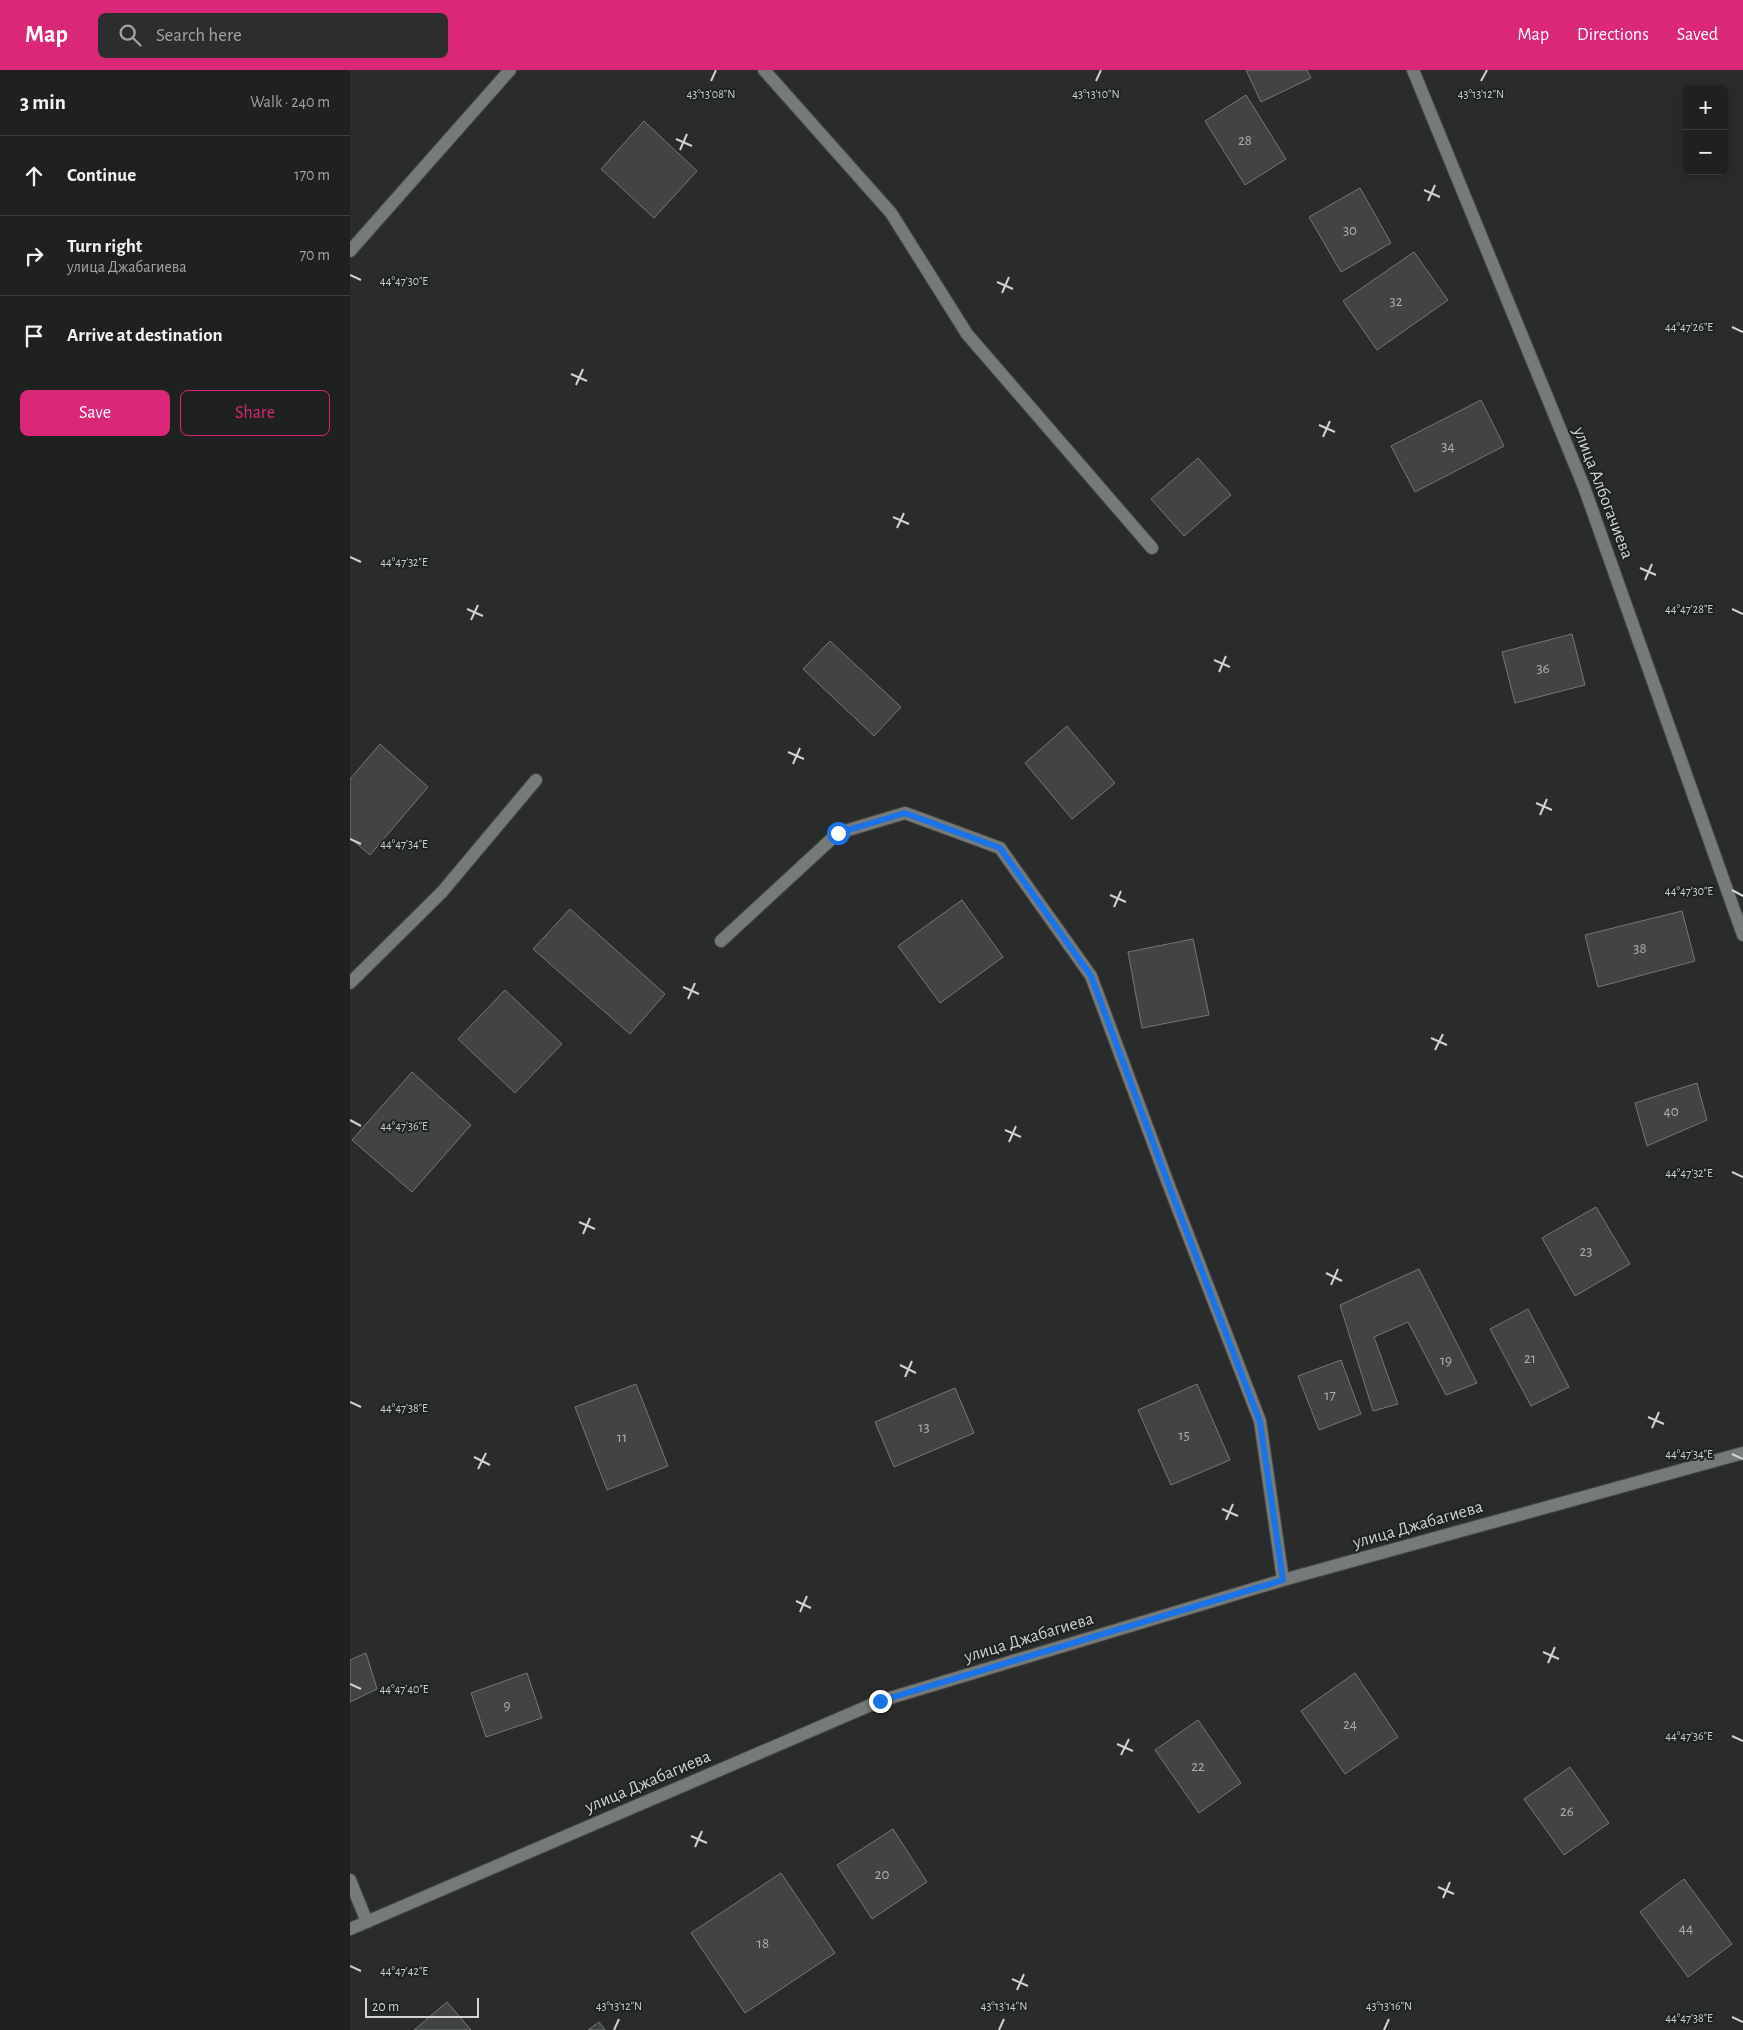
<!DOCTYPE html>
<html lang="en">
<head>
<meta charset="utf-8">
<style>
  :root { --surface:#1f2120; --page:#2c2e2d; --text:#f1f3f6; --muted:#a1a3a5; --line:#3c3e3e; --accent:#db2777 }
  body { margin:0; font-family:"Alegreya Sans",sans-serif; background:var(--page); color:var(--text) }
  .controls { position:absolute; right:15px; top:15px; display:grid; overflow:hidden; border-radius:8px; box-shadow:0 2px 12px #0003 }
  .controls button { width:45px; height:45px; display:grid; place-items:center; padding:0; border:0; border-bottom:1px solid var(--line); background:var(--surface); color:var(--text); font:25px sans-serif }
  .scale { position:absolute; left:15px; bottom:12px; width:114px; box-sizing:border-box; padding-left:5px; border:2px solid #d1d3d2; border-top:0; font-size:14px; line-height:18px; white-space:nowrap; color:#d1d3d2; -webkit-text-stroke:4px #1f2222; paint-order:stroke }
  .stop { position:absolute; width:15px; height:15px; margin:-11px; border:4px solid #1a73e8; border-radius:50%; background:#fff }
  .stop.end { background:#1a73e8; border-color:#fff; box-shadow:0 1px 5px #0008 }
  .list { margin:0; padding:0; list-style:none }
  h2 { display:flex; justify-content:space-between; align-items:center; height:65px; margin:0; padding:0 20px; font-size:21px }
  h2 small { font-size:16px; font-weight:400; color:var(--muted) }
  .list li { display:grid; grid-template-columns:32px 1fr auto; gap:15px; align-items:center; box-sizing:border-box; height:80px; padding:0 20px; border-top:1px solid var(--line) }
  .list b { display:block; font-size:19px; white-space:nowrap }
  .list p { margin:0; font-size:16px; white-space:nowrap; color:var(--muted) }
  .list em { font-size:16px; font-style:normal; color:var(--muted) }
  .actions { display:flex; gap:10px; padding:15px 20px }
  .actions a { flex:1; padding:11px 0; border:1px solid var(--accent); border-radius:8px; text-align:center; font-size:18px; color:var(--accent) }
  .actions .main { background:var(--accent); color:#fff }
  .icon { flex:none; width:28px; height:28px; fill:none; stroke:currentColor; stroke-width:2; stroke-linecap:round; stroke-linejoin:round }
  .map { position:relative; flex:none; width:1393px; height:1960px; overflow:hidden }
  header { display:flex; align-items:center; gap:30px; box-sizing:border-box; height:70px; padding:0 25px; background:var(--accent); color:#fff }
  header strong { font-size:24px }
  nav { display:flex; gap:28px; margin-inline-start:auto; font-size:18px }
  .search { width:350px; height:45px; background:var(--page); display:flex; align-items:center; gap:12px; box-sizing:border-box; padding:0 18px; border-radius:8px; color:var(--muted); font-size:19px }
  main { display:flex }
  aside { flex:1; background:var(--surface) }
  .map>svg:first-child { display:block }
</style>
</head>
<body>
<header>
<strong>Map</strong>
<div class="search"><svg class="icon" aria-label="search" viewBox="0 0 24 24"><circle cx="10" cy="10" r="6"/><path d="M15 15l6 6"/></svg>Search here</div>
<nav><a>Map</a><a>Directions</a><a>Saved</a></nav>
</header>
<main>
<aside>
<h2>3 min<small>Walk · 240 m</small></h2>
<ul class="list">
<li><svg class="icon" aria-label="ahead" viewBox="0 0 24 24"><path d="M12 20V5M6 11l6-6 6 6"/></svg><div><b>Continue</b></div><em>170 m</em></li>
<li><svg class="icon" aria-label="right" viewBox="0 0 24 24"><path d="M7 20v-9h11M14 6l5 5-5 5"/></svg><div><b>Turn right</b><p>улица Джабагиева</p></div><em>70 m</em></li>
<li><svg class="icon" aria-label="arrive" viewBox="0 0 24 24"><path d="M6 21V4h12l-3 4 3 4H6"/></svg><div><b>Arrive at destination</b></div></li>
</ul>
<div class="actions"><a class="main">Save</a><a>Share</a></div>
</aside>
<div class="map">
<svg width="1393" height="1960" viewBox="0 0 1393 1960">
  <rect width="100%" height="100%" fill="#292c2b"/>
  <path fill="#414443" stroke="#747877" d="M896 0H957L961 8 911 32Z
    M896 25 936 89 895 115 855 51Z
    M294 51 347 101 304 148 251 99Z
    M1010 118 1041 173 991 202 959 147Z
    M1064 182 1098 230 1027 280 993 231Z
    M1131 330 1154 376 1065 422 1041 376Z
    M848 388 881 425 834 466 801 429Z
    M1222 564 1235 615 1165 633 1152 582Z
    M480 571 551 637 524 666 453 599Z
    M717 656 765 713 722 749 675 693Z
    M30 674 78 717 20 785 0 768V709Z
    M612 830 653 887 590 933 548 876Z
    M220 839 315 924 280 964 183 879Z
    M1332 841 1345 891 1248 917 1235 865Z
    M843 869 859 945 792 958 778 882Z
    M155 920 212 974 165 1023 108 969Z
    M62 1002 121 1055 62 1122 2 1070Z
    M1347 1013 1357 1050 1297 1076 1285 1033Z
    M1246 1137 1280 1194 1225 1226 1192 1168Z
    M1069 1199 1127 1313 1096 1325 1058 1252 1024 1267 1048 1334 1023 1341 990 1235Z
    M1178 1239 1219 1317 1181 1336 1140 1259Z
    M991 1290 1011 1344 969 1360 948 1306Z
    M286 1314 318 1396 257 1420 225 1337Z
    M847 1314 880 1390 821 1415 788 1340Z
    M605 1318 624 1363 544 1397 525 1352Z
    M16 1583 27 1619 0 1632V1590Z
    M177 1603 192 1648 136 1667 121 1623Z
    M1005 1603 1048 1667 995 1704 951 1641Z
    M848 1650 891 1713 849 1743 805 1680Z
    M1220 1697 1259 1753 1214 1785 1174 1729Z
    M543 1759 577 1812 522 1849 487 1795Z
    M431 1803 485 1883 395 1943 341 1863Z
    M1334 1809 1382 1874 1338 1907 1290 1842Z
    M97 1932 121 1960H64Z
    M249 1952 255 1960H238Z"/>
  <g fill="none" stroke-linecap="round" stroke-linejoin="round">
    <g stroke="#474a49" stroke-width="14">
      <path id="minor" d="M414 0 541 143 617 264 802 478
        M1063 0 1234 417 1393 865
        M0 181 160 0
        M371 871 488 763 555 743 650 778 741 906 821 1121 910 1351 933 1510
        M0 913 92 822 186 710
        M0 1810 17 1852
        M0 1859 530 1631 933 1510 1393 1383"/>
    </g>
    <use href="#minor" stroke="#767a79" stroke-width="12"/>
  </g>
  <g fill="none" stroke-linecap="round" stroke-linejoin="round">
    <path stroke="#1a73e8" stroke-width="6" d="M488 763 555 743 650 778 741 906 821 1121 910 1352 933 1510 530 1631"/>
  </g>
  <path fill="none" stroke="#d1d3d2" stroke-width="2" d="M361 11 366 0M746 11 751 0M1131 11 1137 0M326 69 342 76M330 80 337 64M1074 120 1090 127M1078 131 1085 115M0 205 11 210M647 212 663 219M652 223 659 207M1382 257 1393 262M221 304 237 311M226 315 233 299M969 355 985 362M973 367 980 351M543 447 559 454M547 458 554 443M0 487 11 492M1290 498 1306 505M1295 510 1302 494M117 539 133 546M1382 539 1393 544M121 550 128 535M864 590 880 597M869 602 876 586M438 682 454 689M443 694 450 678M1186 733 1202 740M1190 745 1197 729M0 769 11 774M1382 820 1393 826M760 825 776 832M764 837 771 821M333 917 349 924M338 929 345 913M1081 968 1097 975M1085 980 1093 964M0 1050 11 1056M655 1060 671 1067M659 1072 666 1056M1382 1102 1393 1107M229 1152 245 1159M233 1164 240 1148M976 1203 992 1211M981 1215 988 1199M550 1295 566 1303M555 1307 562 1291M0 1332 11 1337M1298 1347 1314 1354M1302 1358 1309 1342M1382 1384 1393 1389M124 1387 140 1395M128 1399 136 1383M872 1439 888 1446M876 1450 883 1434M446 1531 461 1538M450 1542 457 1526M1193 1582 1209 1589M1198 1593 1205 1577M0 1614 11 1619M1382 1666 1393 1671M767 1674 783 1681M771 1685 779 1669M341 1766 357 1773M345 1777 352 1761M1088 1817 1104 1824M1093 1828 1100 1812M0 1896 11 1901M662 1909 678 1916M667 1920 674 1904M1382 1947 1393 1952M264 1960 269 1949M649 1960 654 1949M1034 1960 1039 1949"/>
  <g text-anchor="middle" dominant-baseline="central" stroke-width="4" stroke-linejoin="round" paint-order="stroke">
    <g font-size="15" fill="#adafae">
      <text x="895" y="70">28</text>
      <text x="1000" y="160">30</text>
      <text x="1046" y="231">32</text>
      <text x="1098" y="376">34</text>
      <text x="1193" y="598">36</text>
      <text x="1290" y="878">38</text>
      <text x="1321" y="1041">40</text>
      <text x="1236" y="1181">23</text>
      <text x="1180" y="1288">21</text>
      <text x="1096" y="1290">19</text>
      <text x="980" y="1325">17</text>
      <text x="574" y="1357">13</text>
      <text x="834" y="1365">15</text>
      <text x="272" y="1367">11</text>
      <text x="157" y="1635">9</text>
      <text x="1000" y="1654">24</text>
      <text x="848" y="1696">22</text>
      <text x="1217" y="1741">26</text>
      <text x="532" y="1804">20</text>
      <text x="1336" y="1858">44</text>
      <text x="413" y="1873">18</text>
    </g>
    <g font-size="18" fill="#d1d3d2" stroke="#1f2222">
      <text transform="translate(1253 423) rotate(69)">улица Албогачиева</text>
      <text transform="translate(1068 1455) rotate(-16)">улица Джабагиева</text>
      <text transform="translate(679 1568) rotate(-17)">улица Джабагиева</text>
      <text transform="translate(298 1712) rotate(-23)">улица Джабагиева</text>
    </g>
  </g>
  <g font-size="12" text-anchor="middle" fill="#d1d3d2" stroke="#1f2222" stroke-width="4" stroke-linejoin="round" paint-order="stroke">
    <text x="361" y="28">43°13'08"N</text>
    <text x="746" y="28">43°13'10"N</text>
    <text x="1131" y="28">43°13'12"N</text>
    <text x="54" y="215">44°47'30"E</text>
    <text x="1339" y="261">44°47'26"E</text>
    <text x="54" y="496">44°47'32"E</text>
    <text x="1339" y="543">44°47'28"E</text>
    <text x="54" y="778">44°47'34"E</text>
    <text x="1339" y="825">44°47'30"E</text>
    <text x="54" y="1060">44°47'36"E</text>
    <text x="1339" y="1107">44°47'32"E</text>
    <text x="54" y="1342">44°47'38"E</text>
    <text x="1339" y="1388">44°47'34"E</text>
    <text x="54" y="1623">44°47'40"E</text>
    <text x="1339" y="1670">44°47'36"E</text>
    <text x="54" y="1905">44°47'42"E</text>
    <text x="269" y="1940">43°13'12"N</text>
    <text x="654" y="1940">43°13'14"N</text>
    <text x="1039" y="1940">43°13'16"N</text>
    <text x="1339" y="1952">44°47'38"E</text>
  </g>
</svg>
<div class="controls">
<button>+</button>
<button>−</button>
</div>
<div class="scale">20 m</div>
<div class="stop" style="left:488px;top:763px"></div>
<div class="stop end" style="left:530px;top:1631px"></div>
</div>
</main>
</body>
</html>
